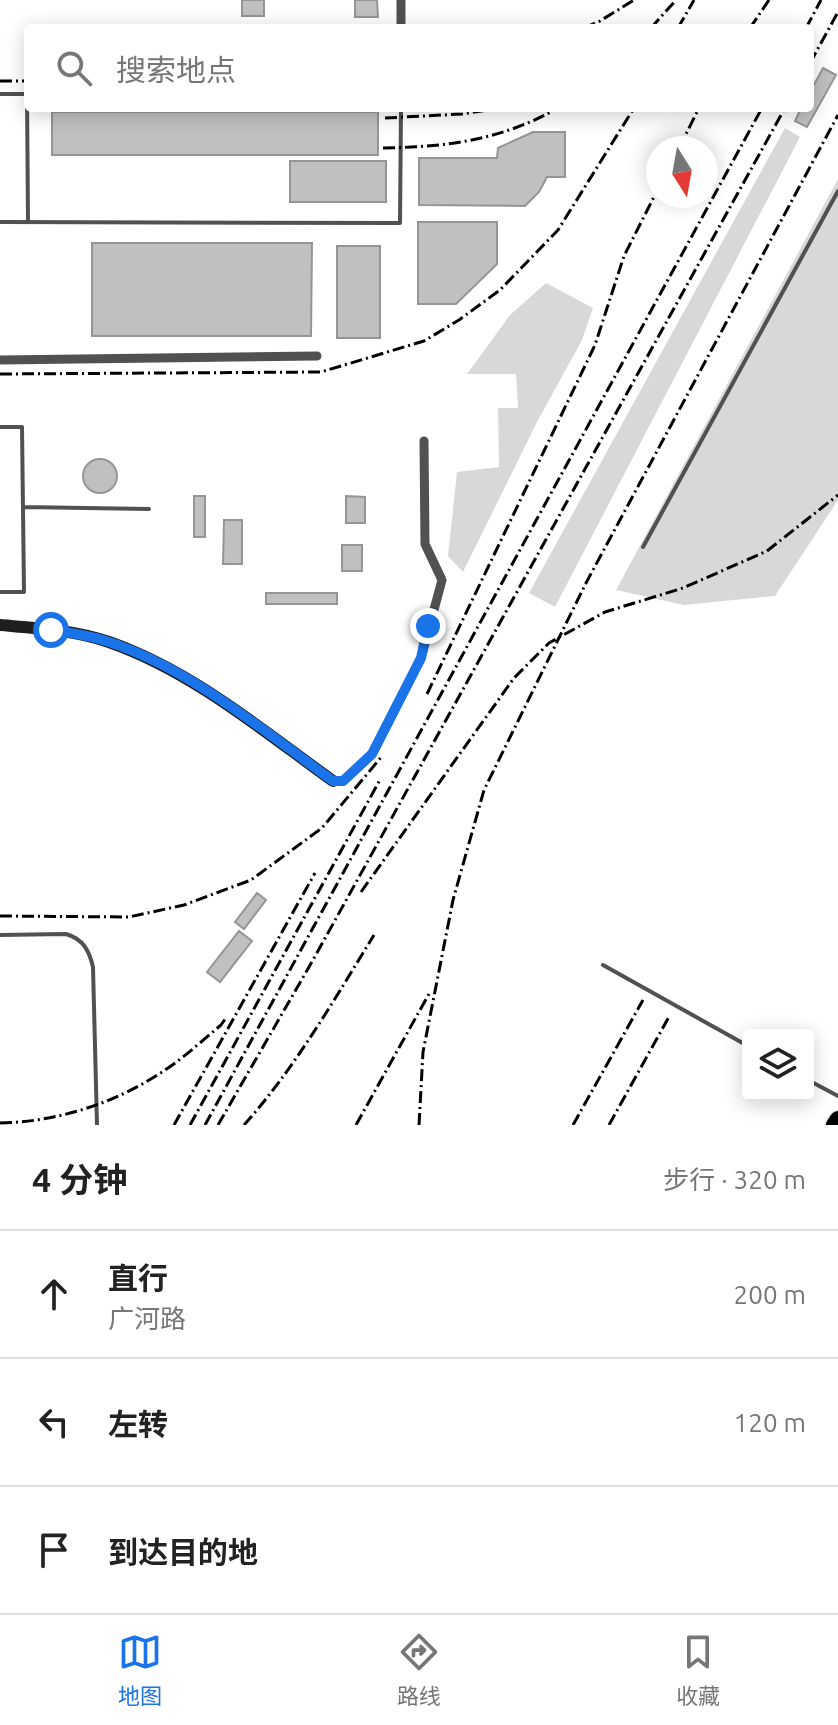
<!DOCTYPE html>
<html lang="zh">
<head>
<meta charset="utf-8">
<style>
  :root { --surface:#fff; --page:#f2f2f2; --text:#222; --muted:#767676; --line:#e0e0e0; --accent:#1a73e8 }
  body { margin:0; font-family:Ubuntu,"Noto Sans SC",sans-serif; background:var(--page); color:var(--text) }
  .controls { position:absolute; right:24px; bottom:24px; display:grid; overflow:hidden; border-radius:8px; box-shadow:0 4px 20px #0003 }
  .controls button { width:72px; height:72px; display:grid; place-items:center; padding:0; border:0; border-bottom:2px solid var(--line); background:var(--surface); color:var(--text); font:40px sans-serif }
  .compass { position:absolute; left:646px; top:136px; width:72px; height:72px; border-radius:50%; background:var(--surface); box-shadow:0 4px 20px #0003; rotate:169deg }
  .stop { position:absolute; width:24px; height:24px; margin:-18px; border:6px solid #1a73e8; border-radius:50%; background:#fff }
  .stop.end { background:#1a73e8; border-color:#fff; box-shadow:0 2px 8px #0008 }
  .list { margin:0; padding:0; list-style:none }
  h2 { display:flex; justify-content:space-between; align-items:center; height:104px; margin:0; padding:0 32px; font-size:34px }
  h2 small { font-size:26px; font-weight:400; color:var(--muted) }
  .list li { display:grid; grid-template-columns:52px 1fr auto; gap:24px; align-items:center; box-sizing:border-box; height:128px; padding:0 32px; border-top:2px solid var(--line) }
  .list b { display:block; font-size:30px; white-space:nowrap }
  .list p { margin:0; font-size:26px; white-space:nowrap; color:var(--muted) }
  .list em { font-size:26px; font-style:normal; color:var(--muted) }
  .icon { flex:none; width:44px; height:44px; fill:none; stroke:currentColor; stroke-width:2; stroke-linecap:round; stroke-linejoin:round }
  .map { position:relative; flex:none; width:838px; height:1125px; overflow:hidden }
  .search { position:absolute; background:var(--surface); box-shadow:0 4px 20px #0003; left:24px; right:24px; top:24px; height:88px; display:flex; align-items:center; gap:20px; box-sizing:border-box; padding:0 28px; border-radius:8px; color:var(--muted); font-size:30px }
  .sheet { height:488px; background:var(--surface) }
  nav { display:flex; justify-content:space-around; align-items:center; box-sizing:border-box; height:112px; border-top:2px solid var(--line); background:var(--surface); font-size:22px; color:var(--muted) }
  nav a { display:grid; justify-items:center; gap:4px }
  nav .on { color:var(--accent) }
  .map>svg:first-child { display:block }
</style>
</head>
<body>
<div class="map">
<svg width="838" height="1125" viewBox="0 0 838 1125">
  <rect width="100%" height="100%" fill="#fff"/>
  <path fill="#d8d8d8" d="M785 128 800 137 555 607 529 593Z
    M838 179V500L775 596 684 605 616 590Z
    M546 283 593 308 582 340 537 422 463 572 448 556 457 472 499 467 498 408H518L516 374H467L510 315Z"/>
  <path fill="#c0c0c0" stroke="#959595" stroke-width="2" d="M242 0H264V16H242Z
    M355 0H377L378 17H355Z
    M823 68 836 75 807 127 795 121 801 108H810V92Z
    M52 112H378V155H52Z
    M533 132H565V177H547L539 192 525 206 419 205V158H497L498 148Z
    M290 161H386V202H290Z
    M418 222H497V264L456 304H418Z
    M92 243H312L311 336H92Z
    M337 246H380V338H337Z
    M83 476a17 17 0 1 1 34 0a17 17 0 1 1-34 0Z
    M194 496H205V537H194Z
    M346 496 365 497V523H346Z
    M224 520H242V564H223Z
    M342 545H362V571H342Z
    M266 593H337V604H266Z
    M257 893 266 900 244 929 235 922Z
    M239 931 252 941 220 982 207 972Z"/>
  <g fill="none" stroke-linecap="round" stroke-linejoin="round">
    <g stroke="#dbdbdb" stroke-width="18">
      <path id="highway" d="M834 1125 838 1119"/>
    </g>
    <path stroke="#515151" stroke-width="4" d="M0 94H28
      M27 94 28 222
      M0 222 400 223 401 108
      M0 427H22L24 592H0
      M23 507 149 509
      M643 547 838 191
      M0 935 66 934C83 939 89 950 93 967L97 1125
      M603 965 748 1046
      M808 1080 838 1096"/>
    <path stroke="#515151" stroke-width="9" d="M401 28V0
      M0 360 317 356
      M333 781H343L372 754 421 658 442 580 425 544 424 441"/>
    <path stroke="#1e1e1e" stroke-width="12" d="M0 625C36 628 74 630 109 642 192 671 262 730 333 781"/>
    <use href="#highway" stroke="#000" stroke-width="16"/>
    <path stroke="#000" stroke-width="3" stroke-dasharray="12 4 2 4" stroke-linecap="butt" d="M584 28 600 21 634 0
      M651 28 676 0
      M678 28 694 0
      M750 28 769 0
      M806 28 821 0
      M810 63 838 12
      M0 81H28
      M385 118 462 114 502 108
      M383 148C447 147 502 140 558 108
      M679 148 699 108
      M0 374 321 372 424 341 459 320 500 290 558 230 634 108
      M427 694 595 345 624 256 658 189
      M361 892 514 678 549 643 605 612 683 588 767 551 838 495
      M0 916 129 917 184 905 251 880 322 828 383 755
      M0 1123C59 1122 119 1102 168 1068 187 1055 204 1039 221 1025L226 1018
      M174 1125 315 873
      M190 1125 381 778
      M205 1125 762 108
      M218 1125 313 960 785 108
      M244 1125C295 1068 334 1000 374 935
      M356 1125 430 992
      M419 1125 423 1052 453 900 484 790 586 583 838 115
      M573 1125 643 1000
      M609 1125 670 1015"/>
  </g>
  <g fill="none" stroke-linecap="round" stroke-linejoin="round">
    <path stroke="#1a73e8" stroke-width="10" d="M51 630C70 633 88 635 106 641 188 667 264 731 333 781H343L372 754 421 658 428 626"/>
  </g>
</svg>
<div class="controls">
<button><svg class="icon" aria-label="layers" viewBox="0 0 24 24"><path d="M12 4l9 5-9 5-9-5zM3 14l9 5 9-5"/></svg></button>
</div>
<svg class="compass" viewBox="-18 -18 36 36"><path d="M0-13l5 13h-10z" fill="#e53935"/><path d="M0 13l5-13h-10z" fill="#767676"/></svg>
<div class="stop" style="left:51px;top:630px"></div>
<div class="stop end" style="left:428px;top:626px"></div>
<div class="search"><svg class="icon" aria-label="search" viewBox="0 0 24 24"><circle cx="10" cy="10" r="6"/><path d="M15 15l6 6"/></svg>搜索地点</div>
</div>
<section class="sheet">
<h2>4 分钟<small>步行 · 320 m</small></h2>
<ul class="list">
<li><svg class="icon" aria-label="ahead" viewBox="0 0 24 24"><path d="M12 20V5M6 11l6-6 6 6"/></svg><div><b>直行</b><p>广河路</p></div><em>200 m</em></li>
<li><svg class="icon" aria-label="left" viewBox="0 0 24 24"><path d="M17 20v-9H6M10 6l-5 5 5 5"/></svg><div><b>左转</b></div><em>120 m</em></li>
<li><svg class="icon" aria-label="arrive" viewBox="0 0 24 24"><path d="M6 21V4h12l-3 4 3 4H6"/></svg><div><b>到达目的地</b></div></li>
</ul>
</section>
<nav>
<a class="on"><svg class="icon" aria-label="map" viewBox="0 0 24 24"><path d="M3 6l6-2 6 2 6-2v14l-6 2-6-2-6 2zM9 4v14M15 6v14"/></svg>地图</a>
<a><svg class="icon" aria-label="directions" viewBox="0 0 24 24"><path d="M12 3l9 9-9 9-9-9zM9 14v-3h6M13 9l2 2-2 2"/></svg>路线</a>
<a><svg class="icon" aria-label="saved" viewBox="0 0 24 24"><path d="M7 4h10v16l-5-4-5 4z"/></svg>收藏</a>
</nav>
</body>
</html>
